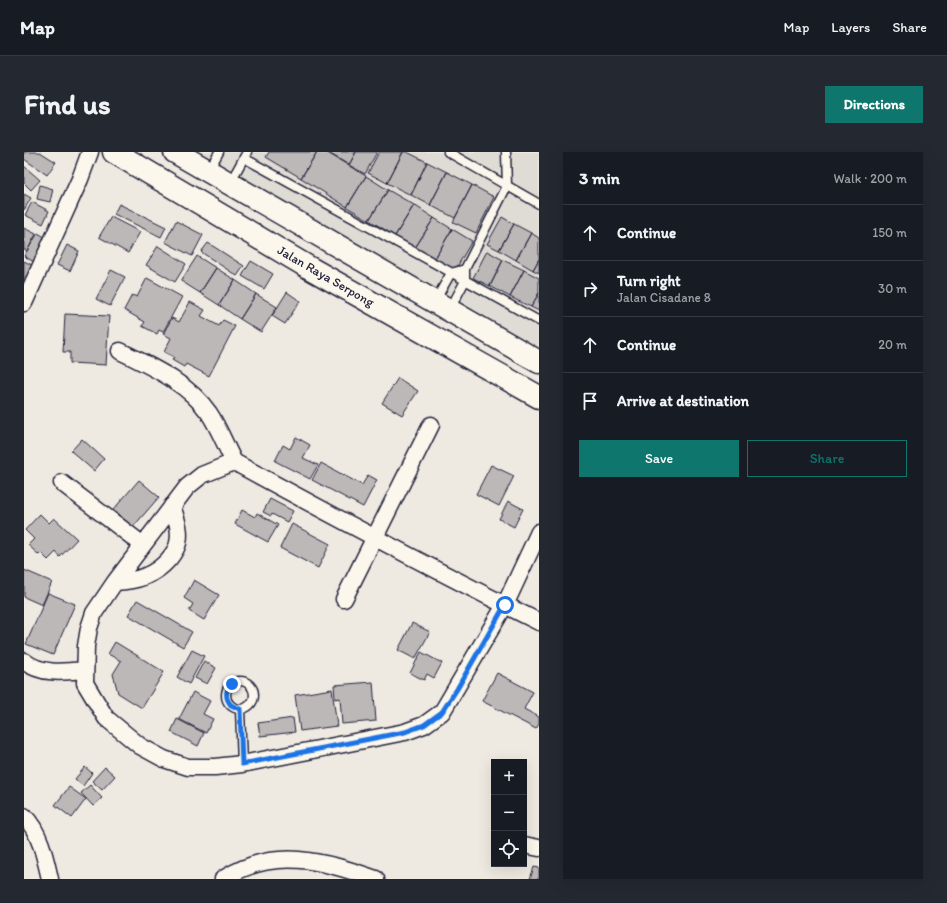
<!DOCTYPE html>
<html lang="en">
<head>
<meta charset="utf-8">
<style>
  :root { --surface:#171b24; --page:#242831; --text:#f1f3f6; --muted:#9ea1a6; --line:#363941; --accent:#0f766e }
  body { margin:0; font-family:Itim,sans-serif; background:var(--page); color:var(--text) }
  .controls { position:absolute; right:12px; bottom:12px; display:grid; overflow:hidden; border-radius:0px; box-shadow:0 4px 16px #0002 }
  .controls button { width:36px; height:36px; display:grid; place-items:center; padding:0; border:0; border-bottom:1px solid var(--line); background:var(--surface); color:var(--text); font:20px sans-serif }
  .stop { position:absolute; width:12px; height:12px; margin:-9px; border:3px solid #1a73e8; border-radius:50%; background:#fff }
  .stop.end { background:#1a73e8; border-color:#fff; box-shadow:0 1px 4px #0008 }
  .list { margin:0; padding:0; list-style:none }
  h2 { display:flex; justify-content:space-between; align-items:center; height:52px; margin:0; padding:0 16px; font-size:17px }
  h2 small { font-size:13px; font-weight:400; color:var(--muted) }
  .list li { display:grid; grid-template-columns:26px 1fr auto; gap:12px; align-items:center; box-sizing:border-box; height:56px; padding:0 16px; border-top:1px solid var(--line) }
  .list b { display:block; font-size:15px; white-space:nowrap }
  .list p { margin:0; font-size:13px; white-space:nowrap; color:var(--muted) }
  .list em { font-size:13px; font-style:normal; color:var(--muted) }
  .actions { display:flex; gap:8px; padding:12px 16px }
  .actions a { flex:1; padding:9px 0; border:1px solid var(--accent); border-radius:0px; text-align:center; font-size:14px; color:var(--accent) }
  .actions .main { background:var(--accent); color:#fff }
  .icon { flex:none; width:22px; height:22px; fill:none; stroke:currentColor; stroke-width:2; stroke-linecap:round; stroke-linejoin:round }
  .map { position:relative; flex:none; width:515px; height:727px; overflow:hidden; border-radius:0px }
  header { display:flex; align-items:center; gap:24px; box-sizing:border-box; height:56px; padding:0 20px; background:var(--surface); border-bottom:1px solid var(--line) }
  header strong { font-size:19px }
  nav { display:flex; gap:22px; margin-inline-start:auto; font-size:14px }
  .intro { display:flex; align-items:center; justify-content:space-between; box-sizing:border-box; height:96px; padding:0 24px }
  h1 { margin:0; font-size:28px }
  .button { padding:10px 18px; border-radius:0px; background:var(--accent); color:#fff; font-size:14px; font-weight:700 }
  main { display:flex; gap:24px; padding:0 24px }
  aside { flex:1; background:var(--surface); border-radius:0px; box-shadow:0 4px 16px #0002 }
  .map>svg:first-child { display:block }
</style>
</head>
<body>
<header>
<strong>Map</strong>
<nav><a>Map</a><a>Layers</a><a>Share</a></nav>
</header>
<div class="intro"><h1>Find us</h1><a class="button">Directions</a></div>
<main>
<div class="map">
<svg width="515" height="727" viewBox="0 0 515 727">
  <rect width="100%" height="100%" fill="#eeeae2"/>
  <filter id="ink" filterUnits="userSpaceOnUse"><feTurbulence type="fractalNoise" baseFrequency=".025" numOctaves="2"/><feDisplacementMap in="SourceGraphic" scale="8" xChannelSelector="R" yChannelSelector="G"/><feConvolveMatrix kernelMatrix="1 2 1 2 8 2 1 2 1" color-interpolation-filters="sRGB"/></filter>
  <g filter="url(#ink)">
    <path fill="#dfdbd5" d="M181 0H515V195L179 3Z"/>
    <path fill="#bcb8b8" stroke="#22223b" d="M0 0H16L32 10 23 23 0 7Z
      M245 0H293L277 26 242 5Z
      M293 0H302L342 24 323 55 277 26Z
      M303 0H332L325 13Z
      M332 0H353L341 22 325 13Z
      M355 0H379L363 31 344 21Z
      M379 0H383L403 10 387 43 363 31Z
      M403 10 423 20 406 53 387 43Z
      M0 14 16 28 7 38 0 31Z
      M423 20 448 33 431 66 406 53Z
      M342 24 364 38 345 68 323 55Z
      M16 33 29 37 26 50 13 47Z
      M448 33 470 45 452 81 429 70Z
      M364 38 390 53 371 84 345 68Z
      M0 42 7 46 0 58Z
      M8 50 25 59 19 72 1 63Z
      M95 52 142 75 137 85 90 62Z
      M390 53 410 66 391 96 371 84Z
      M87 65 116 80 104 101 75 85Z
      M478 65 490 72 475 98 463 92Z
      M410 66 428 77 410 108 391 96Z
      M152 69 179 83 168 104 141 90Z
      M490 72 507 81 492 108 475 98Z
      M0 76 12 82 3 99 0 97Z
      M428 77 448 89 430 120 410 108Z
      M14 81 24 87 10 110 0 104Z
      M507 81 515 86V107L509 118 492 108Z
      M184 91 220 114 213 124 177 100Z
      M43 93 55 99 46 119 33 113Z
      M134 94 162 112 151 130 122 113Z
      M463 99 479 108 466 134 449 126Z
      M173 104 192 116 176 141 157 129Z
      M515 107V121L509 118Z
      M479 108 500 118 486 145 466 134Z
      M0 109 10 114 2 129H0Z
      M227 109 249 122 240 137 218 124Z
      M192 116 211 128 195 153 176 141Z
      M87 118 101 125 86 154 72 147Z
      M500 118 515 126V141L507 155 486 145Z
      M123 126 158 145 139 180 135 178 133 182 118 174 121 170 100 158 108 143 113 145Z
      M211 128 232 142 216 167 195 153Z
      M263 140 276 149 261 172 248 164Z
      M515 141V159L507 155Z
      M232 142 253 155 237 180 216 167Z
      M166 150 181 158 177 164 195 174 199 168 211 174 185 224 162 212 160 215 148 208 150 205 140 200 147 186 139 182 148 166 155 170Z
      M41 162 85 164 82 213 46 211V200H39Z
      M374 226 394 239 378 263 358 251Z
      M272 285 286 293 279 306 294 313 286 327 251 309 259 293 266 297Z
      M58 287 80 307 70 319 47 299Z
      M297 311 338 333 344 323 353 328 339 355 288 328Z
      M467 313 490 324 475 354 452 342Z
      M115 328 135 345 109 375 89 358Z
      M246 347 269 359 263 370 248 362 247 364 239 360Z
      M484 349 499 357 490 375 475 367Z
      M218 358 231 365 233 361 254 373 244 390 211 372Z
      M16 362 25 371 30 366 53 387 36 405 32 400 24 408 17 401 15 403 4 393 10 387 1 378Z
      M268 372 306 392 294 416 256 396Z
      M0 418 28 430 18 453 0 445Z
      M170 428 195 443 180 468 165 459 169 452 160 446Z
      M24 441 51 452 29 503 2 492Z
      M113 448 168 480 159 495 104 463Z
      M388 471 406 480 391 507 374 498Z
      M91 490 140 520 118 556 94 541 89 522 97 509 84 502Z
      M168 498 180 504 165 532 153 525Z
      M397 500 418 511 410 526 403 522 400 528 386 521Z
      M180 509 192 516 183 532 171 526Z
      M473 521 509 540 500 557 515 565V572L512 577 458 549Z
      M349 530 352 569 318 572 316 546 311 547 310 533Z
      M308 537 313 574 276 579 271 543Z
      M169 540 186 549 179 562 189 567 182 581 155 567Z
      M269 566 271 580 236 584 234 571Z
      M153 567 180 581 174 594 147 580Z
      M61 615 68 621 59 634 51 627Z
      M81 615 91 624 78 638 68 629Z
      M66 633 78 646 69 654 57 641Z
      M45 635 62 647 48 666 31 653Z
      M510 715 515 716V727H506Z"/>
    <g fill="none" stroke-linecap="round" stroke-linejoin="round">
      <g stroke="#22223b" stroke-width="11">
        <path id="service" d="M424 0 515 52
          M220 6 515 169
          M185 18 195 0
          M206 31 223 0
          M411 149 427 121 441 117
          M426 157 441 129V117L483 34 482 0
          M202 543a14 14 0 1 1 28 0a14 14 0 1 1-28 0Z
          M216 557 218 612"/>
      </g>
      <g stroke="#22223b" stroke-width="19">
        <path id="minor" d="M0 151 56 27 66 0
          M96 199C128 215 164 231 185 261 195 276 202 295 210 310
          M38 331 119 393
          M515 380 481 453 418 560 400 573 381 580 218 612 191 615H164L140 607 116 594 82 566 61 531 62 494 65 476 70 461 91 430 163 335 178 323 210 310C311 365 412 419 515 470
          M91 430C113 429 130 424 145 407 149 402 153 396 154 391 157 378 152 366 148 354
          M320 447 407 273
          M0 509C17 523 40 520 61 518
          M0 664C16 680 21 705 26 727
          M500 693 515 696
          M199 727C250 694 299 709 352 727"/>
      </g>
      <g stroke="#22223b" stroke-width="25">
        <path id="primary" d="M90 0 284 115 515 245
          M151 0 515 210"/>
      </g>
      <use href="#service" stroke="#fbf7ec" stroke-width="8"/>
      <use href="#minor" stroke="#fbf7ec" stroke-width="16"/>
      <use href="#primary" stroke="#fbf7ec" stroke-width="22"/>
    </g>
  </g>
  <g fill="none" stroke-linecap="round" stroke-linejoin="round" filter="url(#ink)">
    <path stroke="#1a73e8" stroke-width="5" d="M208 532C201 538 201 546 207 553L216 557 218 612 381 580 400 573 418 560 433 537 481 453"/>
  </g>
  <g text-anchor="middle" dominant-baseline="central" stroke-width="3.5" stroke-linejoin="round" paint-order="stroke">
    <g font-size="13" fill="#22223b" stroke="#fbf7ec">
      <text transform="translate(302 124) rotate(30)">Jalan Raya Serpong</text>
    </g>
  </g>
</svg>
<div class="controls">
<button>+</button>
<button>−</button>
<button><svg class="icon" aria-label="locate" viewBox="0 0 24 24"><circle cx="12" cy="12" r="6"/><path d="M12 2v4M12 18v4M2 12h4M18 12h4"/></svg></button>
</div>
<div class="stop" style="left:481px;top:453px"></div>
<div class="stop end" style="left:208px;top:532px"></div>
</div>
<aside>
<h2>3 min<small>Walk · 200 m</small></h2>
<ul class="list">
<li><svg class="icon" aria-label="ahead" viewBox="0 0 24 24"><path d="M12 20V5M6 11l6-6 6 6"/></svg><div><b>Continue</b></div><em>150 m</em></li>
<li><svg class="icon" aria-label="right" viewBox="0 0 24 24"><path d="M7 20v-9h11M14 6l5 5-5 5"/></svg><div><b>Turn right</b><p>Jalan Cisadane 8</p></div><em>30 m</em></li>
<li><svg class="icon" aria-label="ahead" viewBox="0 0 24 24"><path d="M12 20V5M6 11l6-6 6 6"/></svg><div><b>Continue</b></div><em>20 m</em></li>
<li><svg class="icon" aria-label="arrive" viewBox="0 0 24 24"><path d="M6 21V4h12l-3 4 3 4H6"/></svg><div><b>Arrive at destination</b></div></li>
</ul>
<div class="actions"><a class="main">Save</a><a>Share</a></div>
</aside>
</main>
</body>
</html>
